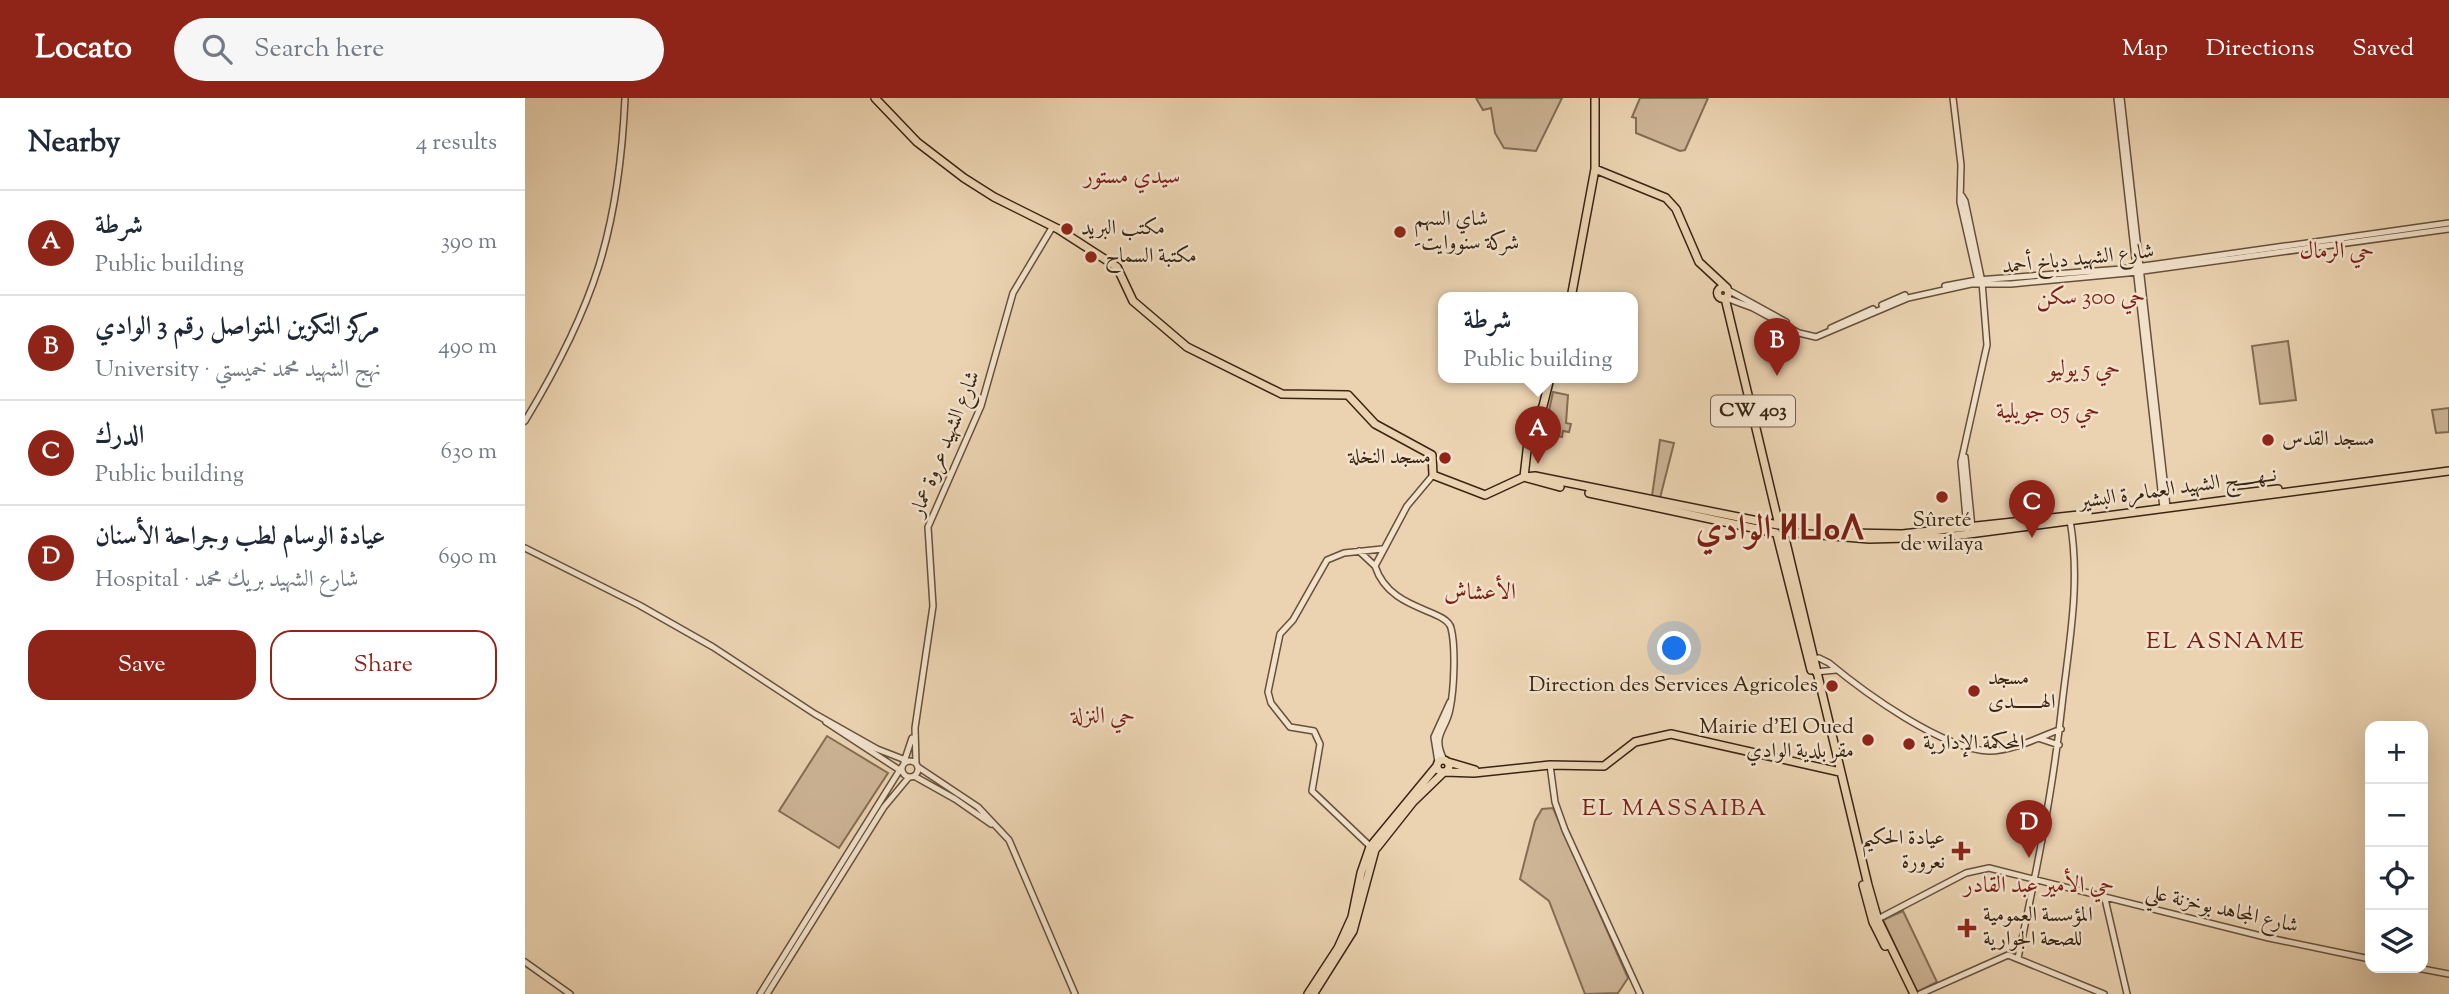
<!DOCTYPE html>
<html lang="en">
<head>
<meta charset="utf-8">
<style>
  :root { --surface:#fff; --page:#f6f6f7; --text:#1f2937; --muted:#747a83; --line:#e0e1e3; --accent:#8f2418 }
  body { margin:0; font-family:"Sorts Mill Goudy",Amiri,"Noto Sans Tifinagh",serif; background:var(--page); color:var(--text) }
  .controls { position:absolute; right:21px; bottom:21px; display:grid; overflow:hidden; border-radius:14px; box-shadow:0 7px 28px #0002 }
  .controls button { width:63px; height:63px; display:grid; place-items:center; padding:0; border:0; border-bottom:2px solid var(--line); background:var(--surface); color:var(--text); font:35px sans-serif }
  .you { position:absolute; left:1150px; top:551px; width:24px; height:24px; margin:-18px; border:5px solid #fff; border-radius:50%; background:#1a73e8; box-shadow:0 0 0 10px #1a73e833 }
  .badge { display:grid; place-items:center; width:46px; height:46px; border-radius:50%; background:var(--accent); color:#fff; font-size:23px; font-weight:700 }
  .pin { position:absolute; translate:-50% -58px; filter:drop-shadow(0 2px 4px #0008) }
  .pin::after { content:''; position:absolute; top:37px; width:24px; height:21px; background:inherit; clip-path:polygon(0 0,100% 0,50% 100%) }
  .popup { position:absolute; left:913px; top:194px; width:200px; height:91px; box-sizing:border-box; display:grid; place-content:center; border-radius:14px; background:var(--surface); filter:drop-shadow(0 2px 5px #0005); font-size:23px; white-space:nowrap; color:var(--muted) }
  .popup b { font-size:26px; color:var(--text) }
  .popup::after { content:''; position:absolute; left:50%; top:100%; margin-left:-14px; border:14px solid transparent; border-top-color:var(--surface) }
  .list { margin:0; padding:0; list-style:none }
  h2 { display:flex; justify-content:space-between; align-items:center; height:91px; margin:0; padding:0 28px; font-size:30px }
  h2 small { font-size:23px; font-weight:400; color:var(--muted) }
  .list li { display:grid; grid-template-columns:46px 1fr auto; gap:21px; align-items:center; box-sizing:border-box; height:105px; padding:0 28px; border-top:2px solid var(--line) }
  .list b { display:block; font-size:26px; white-space:nowrap }
  .list p { margin:0; font-size:23px; white-space:nowrap; color:var(--muted) }
  .list em { font-size:23px; font-style:normal; color:var(--muted) }
  .actions { display:flex; gap:14px; padding:21px 28px }
  .actions a { flex:1; padding:16px 0; border:2px solid var(--accent); border-radius:21px; text-align:center; font-size:24px; color:var(--accent) }
  .actions .main { background:var(--accent); color:#fff }
  .icon { flex:none; width:38px; height:38px; fill:none; stroke:currentColor; stroke-width:2; stroke-linecap:round; stroke-linejoin:round }
  .map { position:relative; flex:none; width:1924px; height:896px; overflow:hidden }
  header { display:flex; align-items:center; gap:42px; box-sizing:border-box; height:98px; padding:0 35px; background:var(--accent); color:#fff }
  header strong { font-size:33px }
  nav { display:flex; gap:38px; margin-inline-start:auto; font-size:24px }
  .search { width:490px; height:63px; background:var(--page); display:flex; align-items:center; gap:18px; box-sizing:border-box; padding:0 24px; border-radius:38px; color:var(--muted); font-size:26px }
  main { display:flex }
  aside { flex:1; background:var(--surface) }
  .map>svg:first-child { display:block }
</style>
</head>
<body>
<header>
<strong>Locato</strong>
<div class="search"><svg class="icon" aria-label="search" viewBox="0 0 24 24"><circle cx="10" cy="10" r="6"/><path d="M15 15l6 6"/></svg>Search here</div>
<nav><a>Map</a><a>Directions</a><a>Saved</a></nav>
</header>
<main>
<aside>
<h2>Nearby<small>4 results</small></h2>
<ul class="list">
<li><span class="badge">A</span><div><b>شرطة</b><p>Public building</p></div><em>390 m</em></li>
<li><span class="badge">B</span><div><b>مركز التكزين المتواصل رقم 3 الوادي</b><p>University · نهج الشهيد محمد خميستي</p></div><em>490 m</em></li>
<li><span class="badge">C</span><div><b>الدرك</b><p>Public building</p></div><em>630 m</em></li>
<li><span class="badge">D</span><div><b>عيادة الوسام لطب وجراحة الأسنان</b><p>Hospital · شارع الشهيد بريك محمد</p></div><em>690 m</em></li>
</ul>
<div class="actions"><a class="main">Save</a><a>Share</a></div>
</aside>
<div class="map">
<svg width="1924" height="896" viewBox="0 0 1924 896">
  <rect width="100%" height="100%" fill="#ebd3b1"/>
  <filter id="stains"><feTurbulence type="fractalNoise" baseFrequency=".00286" numOctaves="4"/><feColorMatrix values="0 0 0 0 .2 0 0 0 0 .09 0 0 0 0 .02 0 0 0 .5 -.17"/></filter>
  <radialGradient id="worn" r=".72"><stop offset=".6" stop-color="#630" stop-opacity="0"/><stop offset="1" stop-color="#630" stop-opacity=".3"/></radialGradient>
  <path fill="#cdb596" stroke="#836d54" stroke-width="2" d="M951 0H1037L1011 53 979 50 970 35 966 10 958 12Z
    M1115 0H1183L1160 52 1155 53 1111 35V20L1107 19Z
    M1763 243 1771 302 1735 306 1727 248Z
    M1028 294 1043 297 1041 325 1046 326 1044 334 1038 333 1037 339 1033 338 1034 331 1029 330V323L1022 322Z
    M1924 310V334L1911 335 1907 312Z
    M1135 342 1149 345 1135 400 1127 398Z
    M302 638 363 675 314 750 254 713Z
    M1028 710 1103 880 1093 895 1060 896 1024 803 995 781 1010 723 1017 711Z
    M1378 813 1412 884 1392 894 1358 822Z"/>
  <g fill="none" stroke-linecap="round" stroke-linejoin="round">
    <g stroke="#66503a" stroke-width="8">
      <path id="minor" d="M1428 0 1436 67 1435 104 1453 183
        M1592 0 1638 410
        M1596 0 1642 409
        M1437 98 1440 103 1457 184 1462 247 1436 364 1442 431
        M1420 188 1452 182 1597 171 1924 125
        M1203 192 1261 224
        M1201 200 1228 210 1274 235 1291 239 1383 200 1446 186H1486L1603 175 1924 131
        M1357 207 1380 197
        M1306 230 1348 211
        M0 323C69 209 94 133 100 0
        M1440 359 1447 430
        M908 377 882 408 850 468C865 514 921 510 926 530 931 549 929 592 925 611 921 633 906 636 919 662
        M0 450 114 507 188 549 290 616 352 651 383 663
        M834 453 850 468
        M1287 561 1294 560 1304 565C1340 595 1417 651 1464 653 1487 653 1515 639 1536 631
        M1290 574 1311 572
        M301 624 376 673
        M1516 641 1534 647
        M377 671a8 8 0 1 1 16 0a8 8 0 1 1-16 0Z
        M379 664 387 640
        M913 664 909 639 925 604
        M391 665 390 630 408 508 403 429 456 308 488 195 528 128
        M1025 667 1030 704 1040 732 1115 896
        M393 669 453 709 484 742 550 896
        M389 678 430 701 466 726
        M848 751 787 693 795 646 789 633 765 629 746 605 743 594 755 536 768 522 802 462 819 455 857 451
        M1580 801 1602 896
        M1351 822 1441 775 1464 770 1744 840 1845 861
        M1493 860C1511 776 1528 692 1537 607 1544 544 1556 486 1545 422
        M0 864 45 896
        M1892 870 1924 876
        M235 896 376 670
        M242 896 359 709 384 679
        M1395 896 1483 857 1579 896"/>
    </g>
    <g stroke="#392513" stroke-width="10">
      <path id="major" d="M350 0 392 44 439 80 469 99 533 131 592 169 608 203 662 249 757 296 823 297 850 326 907 357 908 377 960 397 999 379 1010 378 1253 427
        M1070 0V71L1141 100 1151 111 1174 164 1202 190
        M1192.5 195a5.5 5.5 0 1 1 11 0a5.5 5.5 0 1 1-11 0Z
        M1046 200 1070 71
        M1200 200 1254 427
        M999 379 1035 389
        M999 379 1004 335 1018 308 1025 280
        M1064 395 1251 435
        M1710 396 1753 391
        M1260 434 1344 441 1421 439 1924 373
        M1324 435 1377 436 1563 416
        M1259 436 1343 787 1353 822 1389 896
        M1252 437 1286 572
        M912 668a6 6 0 1 1 12 0a6 6 0 1 1-12 0Z
        M923 664 950 672
        M920 674 949 675 1025 667 1079 668 1110 644 1146 636 1315 674
        M1338 787 1348 824 1360 848
        M789 895 828 833 850 752 888 704 918 675
        M783 896 813 850 827 819 836 775 845 749 911 669"/>
    </g>
    <use href="#minor" stroke="#f2e2cc" stroke-width="5"/>
    <use href="#major" stroke="#ebd3b1" stroke-width="7"/>
  </g>
  <g fill="#8f2418" stroke="#f2e2cc" stroke-width="2.5">
    <circle cx="542" cy="131" r="7"/>
    <circle cx="875" cy="134" r="7"/>
    <circle cx="566" cy="159" r="7"/>
    <circle cx="1743" cy="342" r="7"/>
    <circle cx="920" cy="360" r="7"/>
    <circle cx="1417" cy="399" r="7"/>
    <circle cx="1307" cy="588" r="7"/>
    <circle cx="1449" cy="593" r="7"/>
    <circle cx="1343" cy="642" r="7"/>
    <circle cx="1384" cy="646" r="7"/>
    <path d="M1432.5 742.5h7v7h7v7h-7v7h-7v-7h-7v-7h7z"/>
    <path d="M1438.5 819.5h7v7h7v7h-7v7h-7v-7h-7v-7h7z"/>
  </g>
  <g text-anchor="middle" dominant-baseline="central" stroke-width="5" stroke-linejoin="round" paint-order="stroke">
    <rect fill="#f2e2cc" stroke="#705e4a" stroke-width="2" x="1186" y="297.5" width="84" height="31" rx="5"/>
    <g font-size="19" font-weight="bold" fill="#392513">
      <text x="1228" y="313">CW 403</text>
    </g>
    <g font-size="21" fill="#392513" stroke="#f2e2cc" text-anchor="start">
      <text x="889" y="122">شاي السهم<tspan x="889" dy="24">-شركة سنووايت</tspan></text>
      <text x="556" y="131">مكتب البريد</text>
      <text x="580" y="159">مكتبة السماح</text>
      <text x="1757" y="342">مسجد القدس</text>
      <text x="906" y="360" text-anchor="end">مسجد النخلة</text>
      <text x="1417" y="423" text-anchor="middle">Sûreté<tspan x="1417" dy="24">de wilaya</tspan></text>
      <text x="1463" y="581">مسجد<tspan x="1463" dy="24">الهـــــــدى</tspan></text>
      <text x="1293" y="588" text-anchor="end">Direction des Services Agricoles</text>
      <text x="1329" y="630" text-anchor="end">Mairie d'El Oued<tspan x="1329" dy="24">مقر بلدية الوادي</tspan></text>
      <text x="1398" y="646">المحكمة الإدارية</text>
      <text x="1420" y="741" text-anchor="end">عيادة الحكيم<tspan x="1420" dy="24">نعرورة</tspan></text>
      <text x="1458" y="818">المؤسسة العمومية<tspan x="1458" dy="24">للصحة الجوارية</tspan></text>
    </g>
    <g font-size="21" fill="#392513" stroke="#f2e2cc">
      <text transform="translate(1553 162) rotate(-6)">شارع الشهيد دباخ أحمد</text>
      <text transform="translate(421 346) rotate(-68)">شارع الشهيد عروة عمار</text>
      <text transform="translate(1653 391) rotate(-8)">نــهـــــج الشهيد العمامرة البشير</text>
      <text transform="translate(1697 812) rotate(13)">شارع المجاهد بوخزنة علي</text>
    </g>
    <g font-size="23" fill="#7a1f14" stroke="#f2e2cc">
      <text x="607" y="79">سيدي مستور</text>
      <text x="1812" y="154">حي الرمال</text>
      <text x="1566" y="200">حي 300 سكن</text>
      <text x="1559" y="272">حي 5 يوليو</text>
      <text x="1523" y="314">حي 05 جويلية</text>
      <text x="955" y="495">الأعشاش</text>
      <text x="578" y="619">حي النزلة</text>
      <text x="1514" y="788">حي الأمير عبد القادر</text>
    </g>
    <g font-size="24" letter-spacing="2" fill="#7a1f14" stroke="#f2e2cc">
      <text x="1701" y="544">EL ASNAME</text>
      <text x="1150" y="711">EL MASSAIBA</text>
    </g>
    <g font-size="35" font-weight="bold" fill="#7a1f14" stroke="#f2e2cc">
      <text x="1255" y="432">الوادي ⵍⵡⴰⴷ</text>
    </g>
  </g>
  <rect width="100%" height="100%" filter="url(#stains)"/>
  <rect width="100%" height="100%" fill="url(#worn)"/>
</svg>
<div class="controls">
<button>+</button>
<button>−</button>
<button><svg class="icon" aria-label="locate" viewBox="0 0 24 24"><circle cx="12" cy="12" r="6"/><path d="M12 2v4M12 18v4M2 12h4M18 12h4"/></svg></button>
<button><svg class="icon" aria-label="layers" viewBox="0 0 24 24"><path d="M12 4l9 5-9 5-9-5zM3 14l9 5 9-5"/></svg></button>
</div>
<div class="you"></div>
<div class="pin badge" style="left:1013px;top:366px">A</div>
<div class="popup"><b>شرطة</b>Public building</div>
<div class="pin badge" style="left:1252px;top:278px">B</div>
<div class="pin badge" style="left:1507px;top:440px">C</div>
<div class="pin badge" style="left:1504px;top:760px">D</div>
</div>
</main>
</body>
</html>
